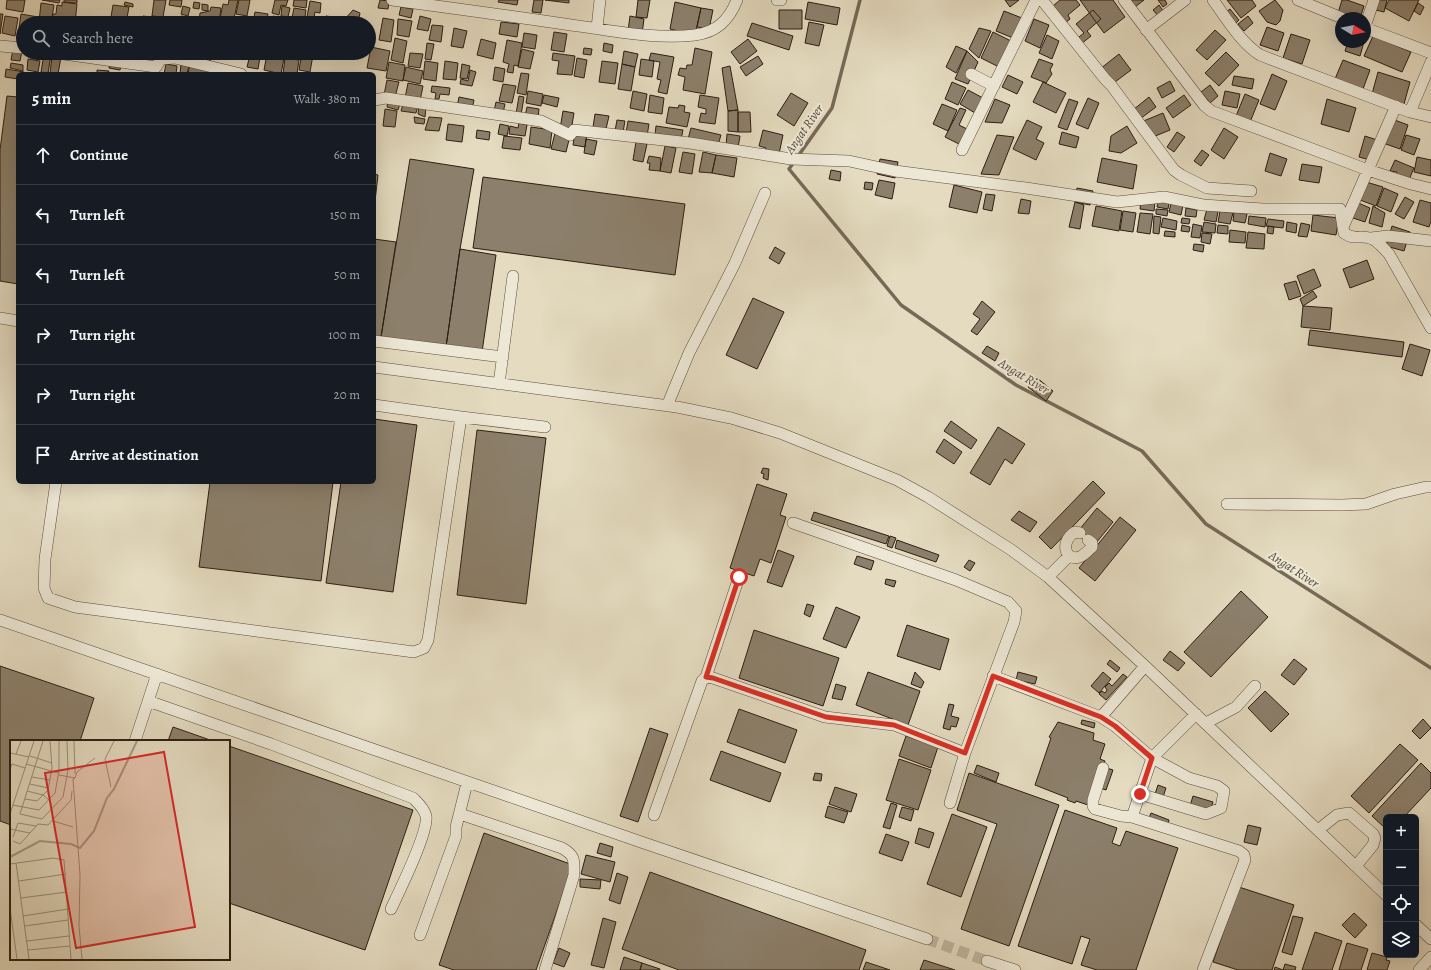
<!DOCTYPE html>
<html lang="en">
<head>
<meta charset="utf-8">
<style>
  :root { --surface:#171b24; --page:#20242c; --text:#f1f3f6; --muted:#9ea1a6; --line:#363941 }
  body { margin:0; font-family:Alegreya,serif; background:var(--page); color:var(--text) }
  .controls { position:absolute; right:12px; bottom:12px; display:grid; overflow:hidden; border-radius:6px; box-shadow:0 4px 16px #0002 }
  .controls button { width:36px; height:36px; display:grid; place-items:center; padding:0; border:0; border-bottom:1px solid var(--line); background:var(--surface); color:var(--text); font:20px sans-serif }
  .compass { position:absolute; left:1335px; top:12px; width:36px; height:36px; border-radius:50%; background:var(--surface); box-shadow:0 4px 16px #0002; rotate:100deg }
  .stop { position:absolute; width:12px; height:12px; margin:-9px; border:3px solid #d93025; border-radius:50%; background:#fff }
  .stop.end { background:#d93025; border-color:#fff; box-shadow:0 1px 4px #0008 }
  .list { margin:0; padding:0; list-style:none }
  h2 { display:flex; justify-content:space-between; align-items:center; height:52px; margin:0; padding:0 16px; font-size:17px }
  h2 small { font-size:13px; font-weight:400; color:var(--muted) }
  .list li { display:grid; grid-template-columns:26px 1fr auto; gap:12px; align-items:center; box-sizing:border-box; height:60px; padding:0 16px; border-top:1px solid var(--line) }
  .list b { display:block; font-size:15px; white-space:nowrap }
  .list em { font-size:13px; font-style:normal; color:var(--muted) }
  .icon { flex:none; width:22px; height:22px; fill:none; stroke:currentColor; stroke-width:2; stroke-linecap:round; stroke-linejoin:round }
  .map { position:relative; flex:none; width:1431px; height:970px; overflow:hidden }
  .search { position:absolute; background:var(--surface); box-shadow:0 4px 16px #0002; left:16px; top:16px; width:360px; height:44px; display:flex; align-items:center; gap:10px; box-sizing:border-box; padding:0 14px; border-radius:22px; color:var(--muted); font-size:15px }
  .panel { position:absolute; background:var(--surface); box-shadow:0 4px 16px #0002; left:16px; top:72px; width:360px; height:412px; border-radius:6px }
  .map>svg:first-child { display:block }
</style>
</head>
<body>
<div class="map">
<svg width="1431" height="970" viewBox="0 0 1431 970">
  <rect width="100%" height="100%" fill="#e4dbc0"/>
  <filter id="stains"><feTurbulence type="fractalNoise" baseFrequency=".005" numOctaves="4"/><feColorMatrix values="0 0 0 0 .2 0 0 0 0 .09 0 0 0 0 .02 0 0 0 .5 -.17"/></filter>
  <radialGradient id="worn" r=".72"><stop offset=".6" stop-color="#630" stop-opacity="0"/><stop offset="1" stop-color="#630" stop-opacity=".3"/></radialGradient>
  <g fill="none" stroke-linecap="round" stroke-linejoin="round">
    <path stroke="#766957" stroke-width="3.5" d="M860 0 832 108 789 169 901 305 1016 385 1142 451 1206 524 1431 668"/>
  </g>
  <path fill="#8c806c" stroke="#2d1e12" d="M7 0H25L23 12 6 9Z
    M42 0H60L59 3Z
    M64 0H77V3L64 2Z
    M154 0H166L163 17 152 16Z
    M170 0H182L181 7 169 5Z
    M229 0H238L233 23H219L223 4 228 5Z
    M239 0H250L247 16 236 14Z
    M275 0H288L286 6 281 5 279 15 272 13Z
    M294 0H307L306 8 293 6Z
    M380 0 389 1 388 9 378 8Z
    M499 0H518L517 5 498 2Z
    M534 0H543L541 13 532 12Z
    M545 0H569V3Z
    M638 0H650L647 18 636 17Z
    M1005 0H1019L1010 7Z
    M1060 0H1076L1080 5 1068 15 1070 19 1065 23 1053 6Z
    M1080 0H1113L1125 17 1104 33Z
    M1129 0H1144L1135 7Z
    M1158 0H1165L1167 4 1163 7Z
    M1227 0H1252L1256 6 1241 18Z
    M1275 0 1283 10 1280 21 1276 25 1267 22 1259 11Z
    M1342 0H1347L1364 6 1360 18H1353L1338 13Z
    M1379 0H1387L1384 12 1376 10Z
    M1389 0H1419L1409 21 1385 8Z
    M310 1 321 3 320 13 315 12 313 23 306 22Z
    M62 2 77 4 75 23H52L53 14H56L57 5 62 6Z
    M125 2 133 4V7L124 5Z
    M194 2 200 3 199 9 193 8Z
    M675 2 701 8 695 35 670 29Z
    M808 2 840 8 837 25 805 19Z
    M41 3 54 5 51 23 39 22Z
    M1418 3 1424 7 1420 15 1414 11Z
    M202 4 208 5V11L202 10Z
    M113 5 129 7 126 23H110Z
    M1159 5 1164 12 1159 17 1153 10Z
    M183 6 190 8 188 16 181 14Z
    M282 6 290 8 288 17 281 16Z
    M211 7 221 8 219 23H199L200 13 210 11Z
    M401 7 413 9 411 18 399 15Z
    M294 8 306 10 304 23H291Z
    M701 8 713 10 709 29 697 27Z
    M1230 9 1239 20 1235 24 1225 13Z
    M353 10 360 13 358 23H343L344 20Z
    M779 10H802V29H779Z
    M1093 10 1101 19 1087 31 1091 36 1081 44 1074 41 1084 33 1076 24Z
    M1004 11 1022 18 1013 38 996 31Z
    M255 12 268 14 266 23H253Z
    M0 14H3L0 34Z
    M21 14 38 17 37 23H23V29L19 28Z
    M5 16 18 18 15 36 2 33Z
    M143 16 158 18 157 23H142Z
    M181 16 194 18 193 23H180Z
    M273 16 288 19 287 23H271Z
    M326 16 340 18 339 23H325Z
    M420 16 431 19 428 31 417 29Z
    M630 16 644 19 642 34 628 31Z
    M1248 16 1253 23 1244 31 1238 24Z
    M383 18 394 20 391 42 379 40Z
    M398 19 412 21 409 37 397 35Z
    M1034 19 1049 25 1040 48 1025 41Z
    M501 22 519 24 517 37 499 34Z
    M809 22 824 25 819 46 805 43Z
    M752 23 793 36 789 50 747 36Z
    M432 25 443 26 441 42 429 40Z
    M1267 27 1284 33 1278 51 1260 45Z
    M454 28 467 31 463 48 451 46Z
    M979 28 991 31 979 58 969 49Z
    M1215 30 1226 40 1207 60 1196 50Z
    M554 32 567 34 564 52 551 50Z
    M993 32 1011 41 999 67 981 58Z
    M524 33 537 35 535 49 522 47Z
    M1291 34 1310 40 1302 64 1283 58Z
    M1047 35 1059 41 1052 59 1039 53Z
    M1373 36 1411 52 1402 72 1364 56Z
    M395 38 407 41 403 63 391 60Z
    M481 39 496 43 493 59 477 55Z
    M748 39 757 51 740 64 731 52Z
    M507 40 522 43 518 66 514 65 513 73 507 72 509 64 503 62Z
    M1348 42H1364L1360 56 1345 51Z
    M427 43 434 44 431 60 425 59Z
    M604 43 613 45 612 53 603 51Z
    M956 46 967 51 956 73 946 67Z
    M371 47 390 51 386 71 367 68Z
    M584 48 592 49 591 55 583 54Z
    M695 48 712 52 705 94 683 90 685 77 678 75 680 68 686 69 687 65H692Z
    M13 49 22 51 20 61 11 60Z
    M522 49 534 52 530 69 518 67Z
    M624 51 638 54 635 67 622 64Z
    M967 51 978 62 968 84 955 79Z
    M1226 52 1239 65 1219 86 1205 73Z
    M111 53H124L122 61 110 59Z
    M137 53H146L145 62 135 61Z
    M195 53H212L210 62 194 59Z
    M302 53 313 55 310 72 299 70Z
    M410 53 423 54 420 68 408 66Z
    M553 53 575 56 572 75 557 74 559 61 552 60Z
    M651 53 674 57 667 94 658 92 661 80 657 79 660 62 649 60Z
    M44 54 51 55 48 73 41 72Z
    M267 54 284 58 281 74 264 70Z
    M1119 54 1131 70 1111 85 1100 69Z
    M250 55 260 57 258 69 247 67Z
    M52 56 61 57 58 74 50 73Z
    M758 56 763 64 746 76 740 67Z
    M285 58 299 60 297 74H283Z
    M577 58 587 60 584 78 574 76Z
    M28 59 40 61 38 72 27 70Z
    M641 59 654 61 652 77 639 75Z
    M1039 59 1053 64 1050 70 1052 74 1046 83 1031 77Z
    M1343 60 1370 70 1363 89 1335 79Z
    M425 61 438 63 436 81 423 79Z
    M445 61 458 63 456 80 443 79Z
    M602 61 618 63 615 84 599 82Z
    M110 62 121 65 120 70 109 68Z
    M389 62 405 65 403 81 386 78Z
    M11 63 23 65V71L10 68Z
    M166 64 177 66 176 74H164Z
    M181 64 189 65 187 74H180Z
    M190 64 208 71 207 74H188Z
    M462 64 470 66 467 79 460 78Z
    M622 64 635 67 631 91 618 89Z
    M730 66 738 110 728 111 722 68Z
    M406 67 423 71 420 84 403 80Z
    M495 67 505 69 503 82 493 80Z
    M6 69 24 72V74H18V79L5 77Z
    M97 70 109 71 108 74H97Z
    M470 70 476 72 472 86 460 84 461 79 468 81Z
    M1378 72 1410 82 1404 104 1372 94Z
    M521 73 529 74 526 95 517 93Z
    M1272 74 1287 81 1275 110 1260 104Z
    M1008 75 1023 82 1017 94 1002 87Z
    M1234 76 1254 79 1252 89 1232 85Z
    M387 80 399 82 395 97 384 95Z
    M1170 81 1175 91 1162 98 1157 88Z
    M952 82 966 88 958 105 945 99Z
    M1043 82 1066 93 1056 113 1033 102Z
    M408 83 423 86 420 101 405 98Z
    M503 84 516 86 512 103 499 101Z
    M1210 85 1218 96 1210 103 1201 92Z
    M432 86 450 88 449 95 440 94 439 99H435L436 93 431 92Z
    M968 90 983 98 975 113 960 104Z
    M528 91 543 94 541 106 526 103Z
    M633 91 647 94 644 111 630 108Z
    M1225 91 1240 94 1237 108 1222 105Z
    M791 93 808 103 794 126 777 115Z
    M1245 94 1259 100 1250 122 1236 116Z
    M544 95 559 98 557 107 542 103Z
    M650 95 664 98 662 114 648 112Z
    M700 95 719 98 715 124 699 122 701 113 706 114V109L698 107Z
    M1184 95 1191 105 1173 118 1166 108Z
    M7 96 18 97V284L0 281V150Z
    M519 96 524 97 521 115 516 114Z
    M459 97 474 100 472 110 457 107Z
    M1149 97 1156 107 1140 119 1133 110Z
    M1088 98 1099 103 1088 129 1076 124Z
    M995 99 1010 105 1002 123 985 122Z
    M1069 99 1078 102 1067 130 1058 127Z
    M1327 99 1356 108 1349 132 1321 124Z
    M388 101 400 104 398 110 387 107Z
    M496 102 505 104 503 113 494 111Z
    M403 104 418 106 416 113 401 111Z
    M942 104 957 110 948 131 933 124Z
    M679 105 685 106 684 112 690 113 687 127 666 123 669 107 678 108Z
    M419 106 426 107 425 117 418 114Z
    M527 107 539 109 538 118 525 116Z
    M960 108 966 110 959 125 967 129 959 144 945 137Z
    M385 109 397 111 395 127 383 126Z
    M738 110V132L728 131V111Z
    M563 111 574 113 571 131 560 129Z
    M738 112H750L751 132H738Z
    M1163 113 1170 130 1148 139 1141 122Z
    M595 114 609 116 606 129 593 127Z
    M414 117 425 119 424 124 415 123Z
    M429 117 442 118 439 131 425 130Z
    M1392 119 1408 125 1400 149 1383 143Z
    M617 120 625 121 623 132 615 131Z
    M1027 120 1042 127 1036 139 1044 143 1036 160 1013 149Z
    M628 121 649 124 647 136 626 133Z
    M519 123 527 125 525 136 509 134 510 126 518 128Z
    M448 124 464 126 462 142 446 140Z
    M500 124 509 126 507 136 498 134Z
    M656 126 683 130 681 140 655 135Z
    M1127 126 1137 143 1121 153 1109 151 1111 136Z
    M531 127 552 130 550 148 529 144Z
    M691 128 721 135 718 145 688 139Z
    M1224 128 1238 137 1224 159 1211 150Z
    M477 130 490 132 489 140 476 138Z
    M763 130 783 135 779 154 765 151 766 148 759 146Z
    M575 132 587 134 585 147 573 145Z
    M1062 132 1079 137 1076 148 1059 144Z
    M1177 132 1185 137 1174 152 1167 147Z
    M555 133 570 136 566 152 551 149Z
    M727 134 740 136 738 148 726 146Z
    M997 135 1014 137 999 175 981 174Z
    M1406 135 1420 139 1414 155 1401 150Z
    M504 136 522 138 520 150 502 148Z
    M1365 136 1377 140 1370 160 1359 157Z
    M586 139 597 141 594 155 584 153Z
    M636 142 647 144 643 162 633 160Z
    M665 146 676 148 671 173 660 171Z
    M1202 150 1209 155 1201 166 1194 161Z
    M683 152 695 154 692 174 679 172Z
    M703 152 716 155 712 173 699 172Z
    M1270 153 1287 159 1281 176 1265 171Z
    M716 155 737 158 734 177 712 173Z
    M649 156 661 158 660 171 649 170 650 163H647Z
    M1417 157 1431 160V176L1414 172Z
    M1102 158 1137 165 1133 189 1097 182Z
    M410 159 474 169 460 249 446 347 381 337Z
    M880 159 898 162 895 178 877 174Z
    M1395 160 1414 168 1408 182 1396 177 1397 172 1390 171Z
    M1302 164 1322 167 1319 183 1299 180Z
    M831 170 841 172 840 181 829 179Z
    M374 174 378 175 374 210Z
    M483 177 685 204 675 275 473 248Z
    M879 180 895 183 892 199 875 195Z
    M865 182 873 183 872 190 864 189Z
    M1366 182 1383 187 1376 206 1360 200Z
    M954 185 982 192 977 213 949 207Z
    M1077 188 1093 191 1090 205 1075 202Z
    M1384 188 1398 194 1391 212 1377 206Z
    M986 194 995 195 992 211 983 209Z
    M1405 197 1414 202 1404 219 1395 214Z
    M1021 199 1031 201 1029 214 1018 213Z
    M1141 200 1155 202 1154 211 1140 209Z
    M1420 200 1431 203V221L1429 227 1413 222Z
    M1158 201 1169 203 1168 209 1157 207Z
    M1075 202 1084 205 1080 229 1069 227Z
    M1356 202 1370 208 1365 222 1350 217Z
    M1171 203 1183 205 1181 215 1169 212Z
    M1096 206 1122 211 1119 231 1092 226Z
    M1373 206 1385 213 1382 227 1369 223Z
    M1186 208 1197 210 1196 217 1185 216Z
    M1156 209 1168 210 1167 216 1156 214Z
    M1207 209 1218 212 1216 222 1204 220Z
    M1123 211 1136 213 1133 232 1120 230Z
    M1220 211 1233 213 1230 224 1218 222Z
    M1234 212 1247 214 1245 223 1233 221Z
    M1140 213 1153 214 1150 234 1137 232Z
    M1313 215 1339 218 1336 235 1311 231Z
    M1154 216 1161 217 1159 234 1153 233Z
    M1249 216 1266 218 1265 227 1248 224Z
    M1163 218 1177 221 1176 230 1161 227Z
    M1182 218 1190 219 1189 224 1181 223Z
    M1268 219 1284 221 1283 228 1266 226Z
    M1204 222 1216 224 1215 233 1202 232Z
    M1287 222 1297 224 1296 233 1286 231Z
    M1301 223 1310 225 1307 237 1298 236Z
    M1193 224 1202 226 1200 238 1191 237Z
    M1182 225 1190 227 1189 232 1181 231Z
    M1218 225 1228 226V234L1217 233Z
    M1268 226 1274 227 1273 234 1267 233Z
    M1392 226 1410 232 1404 251 1386 246Z
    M1230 230 1246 232 1245 243 1229 242Z
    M1165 231 1175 232V237L1164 236Z
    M1248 232 1265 234 1264 249 1246 248Z
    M1202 233 1212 234 1210 244 1201 242Z
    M374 239 396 242 381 337 374 336Z
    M1194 244 1204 245 1203 252 1193 250Z
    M775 247 785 253 779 264 769 258Z
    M460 249 496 255 482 352 446 347Z
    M1367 260 1374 279 1350 288 1343 269Z
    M1314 269 1321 286 1304 294 1297 276Z
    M1296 281 1301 296 1289 300 1284 284Z
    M1313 291 1317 297 1303 306 1300 299Z
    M753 298 784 312 757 369 726 355Z
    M982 301 995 312 977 335 971 331 980 319 973 314Z
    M1303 306 1332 308 1330 330 1301 327Z
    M1310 330 1404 342 1402 357 1308 345Z
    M1410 344 1430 350 1422 376 1402 369Z
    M987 346 999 353 995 361 982 353Z
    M1036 377 1053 391 1046 401 1028 387Z
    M374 419 417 425 393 592 326 583 341 482H374Z
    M951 421 977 440 971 449 944 431Z
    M998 427 1025 444 1012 464 1005 459 990 485 970 473Z
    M477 430 546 438 526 604 457 595Z
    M944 439 962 452 954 464 936 452Z
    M763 468 769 469 768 480 763 478 764 474 761 473Z
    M1093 481 1105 493 1051 549 1039 537Z
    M210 482H333L321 581 199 567Z
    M757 484 787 494 780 515 786 517 771 563 760 559 754 576 730 568Z
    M1097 508 1113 522 1096 543 1079 530Z
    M1019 511 1037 522 1030 532 1011 520Z
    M814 512 889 536 886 544 811 520Z
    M1120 517 1136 530 1095 581 1079 568Z
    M890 536 896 538 892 548 887 546Z
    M897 540 939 555 936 562 895 548Z
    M778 550 794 556 782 587 767 582Z
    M857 556 874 561 871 570 854 564Z
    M969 560 975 563 970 571 964 567Z
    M886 579 896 581 894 587 885 584Z
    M1241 591 1268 617 1211 677 1184 652Z
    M807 604 814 606 810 617 804 614Z
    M836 607 860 617 846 648 823 639Z
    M907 625 949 639 940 670 897 656Z
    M754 630 839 658 823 706 739 678Z
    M1170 651 1185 663 1178 671 1163 660Z
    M1294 659 1307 669 1294 685 1281 675Z
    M1110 660 1120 668 1117 672 1107 664Z
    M0 666 94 698 80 741H11V825L0 821Z
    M868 672 920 691 908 725 856 705Z
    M915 672 924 682 921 688 911 684Z
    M1018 672 1037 677 1035 684 1016 680Z
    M1103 672 1111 679 1099 693 1091 686Z
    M1123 674 1127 677 1106 700 1099 694 1102 691 1105 693 1107 690 1105 687 1109 683 1112 686Z
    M836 684 846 687 842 700 832 698Z
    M1265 691 1289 714 1271 732 1248 708Z
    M949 704 954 705 951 716 959 718 956 727 951 726 950 730 943 728Z
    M739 709 797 730 785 763 727 742Z
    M1423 719 1431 728 1420 739 1412 731Z
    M1082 720 1095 723 1094 728 1081 724Z
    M1058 722 1094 733 1093 740 1105 744 1100 759 1105 761 1088 805 1076 801 1075 803 1067 800 1068 798 1035 785 1051 738 1049 737Z
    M173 727 213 741H168Z
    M650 728 668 734 638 822 620 816Z
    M906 736 938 747 931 768 899 756Z
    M1400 744 1418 760 1369 813 1351 796Z
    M229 746 413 810 365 950 229 903Z
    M721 751 781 773 770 802 710 780Z
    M899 759 931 770 918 810 886 800Z
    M1421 763 1431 773V788L1404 817H1386V829L1372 816Z
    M977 765 999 773 996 782 974 773Z
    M1107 768 1113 770 1106 790 1100 788Z
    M815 773 822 774 821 781 813 780Z
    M969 773 1059 805 1009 946 961 929 997 824 957 810Z
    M1158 785 1166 788 1163 797 1155 794Z
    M835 787 857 794 851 812 829 804Z
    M1193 796 1213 802 1210 811 1190 806Z
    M891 803 897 805 890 829 883 827Z
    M828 806 848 812 844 823 825 817Z
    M902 807 914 810 911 821 899 817Z
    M1065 810 1117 828 1112 843 1120 846 1126 831 1178 848 1136 970H1097L1081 965 1090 939 1081 936 1072 964 1018 946Z
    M1151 813 1169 820 1168 825 1149 818Z
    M952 814 987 827 961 897 927 884Z
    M1248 825 1261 828 1257 845 1244 842Z
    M919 828 934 833 929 848 915 843Z
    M484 833 573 865 536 970H454L439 965Z
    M886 834 909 842 902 861 879 853Z
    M600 843 613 847 611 857 597 853Z
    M586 855 615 862 610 882 581 874Z
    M650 872 866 950 859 970H679L622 949Z
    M617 873 628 877 620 904 609 900Z
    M580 879 601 880 600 889 580 887Z
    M1239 887 1294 905 1272 970H1238L1213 962Z
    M1354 913 1367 925 1355 938 1342 925Z
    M1293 916 1303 918 1292 955 1282 952Z
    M603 918 616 922 604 968 591 965Z
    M1315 932 1342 941 1332 970H1302Z
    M1347 943 1368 949 1361 970H1339Z
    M559 948 570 953 564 967 553 963Z
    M1372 953 1387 957 1386 960 1390 961 1387 970H1367Z
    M624 957 642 963 640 970H620Z
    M924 960 955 970H920Z
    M866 962 890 970H863Z
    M642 963 660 969V970H640Z
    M1285 964 1296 967 1295 970H1274L1275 967 1283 970Z"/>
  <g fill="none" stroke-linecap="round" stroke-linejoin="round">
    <path stroke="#bfb59d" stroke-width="11" stroke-dasharray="11 5.5" stroke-linecap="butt" d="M927 939 987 961"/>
    <g stroke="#5b4d3e" stroke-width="12">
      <path id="minor" d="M392 0C452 8 511 16 571 25 611 30 654 40 695 35 717 32 729 20 737 0
        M777 0H781
        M1042 0 1105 79 1111 85 1174 170 1181 175 1207 188 1251 191
        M1124 0 1204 105 1211 111 1368 170 1411 184 1431 189
        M1213 0C1227 19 1240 42 1260 55L1410 112 1431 117
        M1298 0 1342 18
        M1365 26 1374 0
        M597 28 600 0
        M1365 28 1431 53
        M1146 30 1185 0
        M0 46 23 48
        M57 53 156 67 161 59 175 58 241 74
        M971 74 994 86
        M374 100 386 98 541 121 570 135 574 130 690 143 791 159 849 161 895 171 1026 188 1117 202 1164 197 1203 205 1263 209H1340L1344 233
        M1396 106 1343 227 1344 233C1355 241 1362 234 1372 239 1378 241 1384 249 1389 254L1431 328
        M1410 112 1431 62
        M962 150 1036 0
        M1371 238 1388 236 1431 241
        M0 318 18 321
        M374 341 503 357
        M374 367 677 407 731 418 780 433 897 480 928 497 1010 549 1048 577 1145 666 1386 895
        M499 384 513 276
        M374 405 461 417 545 427
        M667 406 689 353 735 263 765 193
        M56 482 45 559 44 588 48 598 75 607 414 652 424 648 428 640 461 417
        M1227 504 1342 505 1366 504 1395 494 1426 487H1431
        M793 523 956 580 1008 602 1016 611 1014 622 965 753 950 803
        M1080 533 1075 532C1067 537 1062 547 1069 556 1079 561 1085 554 1092 547V543L1088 540
        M1048 577 1069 556
        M0 620 644 843 927 939
        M993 676 1101 717 1115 726 1152 758 1132 817 1239 851 1244 855 1245 860 1203 970
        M706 677 739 577
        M148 701 271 744 413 798C418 803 424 808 426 816 429 831 399 892 391 909
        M1101 717 1145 666
        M1206 723 1236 707 1255 686
        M135 741 157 674
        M1103 768 1093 800V806L1095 809 1121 816 1132 817
        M1140 794 1206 814 1221 808 1224 791 1217 786 1189 778 1152 758 1196 714
        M460 814 562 848C576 856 574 861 574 875L545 970
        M654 815 702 681 706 677 713 678 825 717 894 725 965 753
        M1318 830 1337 815 1349 813 1373 834 1375 838 1373 845 1356 866
        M1416 925 1431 939
        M420 935 456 836V827L467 783
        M987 961 1015 970
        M1419 970 1431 957"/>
    </g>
    <use href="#minor" stroke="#ede8d6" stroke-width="11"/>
  </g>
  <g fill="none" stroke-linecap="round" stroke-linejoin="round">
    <path stroke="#d93025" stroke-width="5" d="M739 577 706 677 713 678 826 717 894 725 965 753 993 676 1101 717 1115 726 1152 758 1140 794"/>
  </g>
  <g text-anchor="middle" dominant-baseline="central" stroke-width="4" stroke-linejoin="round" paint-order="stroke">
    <g font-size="13" font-style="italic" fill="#574a3a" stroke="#ede8d6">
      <text transform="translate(804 129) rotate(-55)">Angat River</text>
      <text transform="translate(1024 376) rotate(31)">Angat River</text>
      <text transform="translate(1294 569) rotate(33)">Angat River</text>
    </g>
  </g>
  <g transform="translate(10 740)">
    <rect width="220" height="220" fill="#e4dbc0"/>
    <path fill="none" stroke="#a69b85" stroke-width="2" d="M0 117 30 101 61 104 70 108 84 91 97 58 104 49 127 1"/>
    <path fill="none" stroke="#9b8f7a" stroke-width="1" d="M33 1 10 74 32 79 53 57 58 30 57 1M64 1 65 34M0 13 19 17M6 14 11 1M20 16 42 23M16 24 49 33M0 29 2 24 15 28M49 35 65 38 67 32 85 18M22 37 40 40M65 38 63 39 70 135 69 186 72 219M20 44 38 48M101 47 95 19 104 1M17 51 33 55 39 60M15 59 27 61 38 50 42 28 40 1M3 65 29 70 45 53 49 31V1M0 74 24 1M43 81 63 87M0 89 20 93 28 84 38 85 61 60 62 51M3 97 8 83 26 86M3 101 10 104 20 93M6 123 19 219M0 124 43 118 54 120 61 219M9 141 56 134M11 158 57 152M0 168 7 219M13 176 58 169M15 186 58 180M17 201 59 196M18 210 60 206"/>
    <path fill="#d62828" fill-opacity="0.15" stroke="#d62828" stroke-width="2" d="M154 12 185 187 66 208 35 33Z"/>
    <rect width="220" height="220" fill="none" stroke="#2d1e12" stroke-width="2"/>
  </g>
  <rect width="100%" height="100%" filter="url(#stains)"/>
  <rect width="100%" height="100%" fill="url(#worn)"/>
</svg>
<div class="controls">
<button>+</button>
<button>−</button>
<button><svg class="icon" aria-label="locate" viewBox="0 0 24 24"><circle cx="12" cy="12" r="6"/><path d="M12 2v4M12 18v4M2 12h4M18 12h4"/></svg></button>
<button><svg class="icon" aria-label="layers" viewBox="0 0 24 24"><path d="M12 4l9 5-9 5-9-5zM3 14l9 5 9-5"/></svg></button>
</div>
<svg class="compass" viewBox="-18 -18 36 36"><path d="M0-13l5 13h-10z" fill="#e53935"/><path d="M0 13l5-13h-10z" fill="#9ea1a6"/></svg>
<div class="stop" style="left:739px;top:577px"></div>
<div class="stop end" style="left:1140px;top:794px"></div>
<div class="search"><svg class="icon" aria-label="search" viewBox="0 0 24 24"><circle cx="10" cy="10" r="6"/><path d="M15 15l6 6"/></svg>Search here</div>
<section class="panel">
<h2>5 min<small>Walk · 380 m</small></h2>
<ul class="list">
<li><svg class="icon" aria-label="ahead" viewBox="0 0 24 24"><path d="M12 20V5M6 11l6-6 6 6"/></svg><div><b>Continue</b></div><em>60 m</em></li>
<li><svg class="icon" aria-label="left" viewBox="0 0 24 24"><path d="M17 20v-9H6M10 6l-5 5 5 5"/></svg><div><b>Turn left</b></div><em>150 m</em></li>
<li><svg class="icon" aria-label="left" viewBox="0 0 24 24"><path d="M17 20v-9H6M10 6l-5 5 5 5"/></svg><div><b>Turn left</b></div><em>50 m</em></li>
<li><svg class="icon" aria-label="right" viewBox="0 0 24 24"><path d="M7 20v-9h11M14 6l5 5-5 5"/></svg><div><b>Turn right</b></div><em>100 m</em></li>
<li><svg class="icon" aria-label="right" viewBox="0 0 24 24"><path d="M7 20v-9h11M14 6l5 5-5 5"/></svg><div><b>Turn right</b></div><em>20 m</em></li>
<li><svg class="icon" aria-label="arrive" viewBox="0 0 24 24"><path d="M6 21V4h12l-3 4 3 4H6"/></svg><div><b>Arrive at destination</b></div></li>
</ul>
</section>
</div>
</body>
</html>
